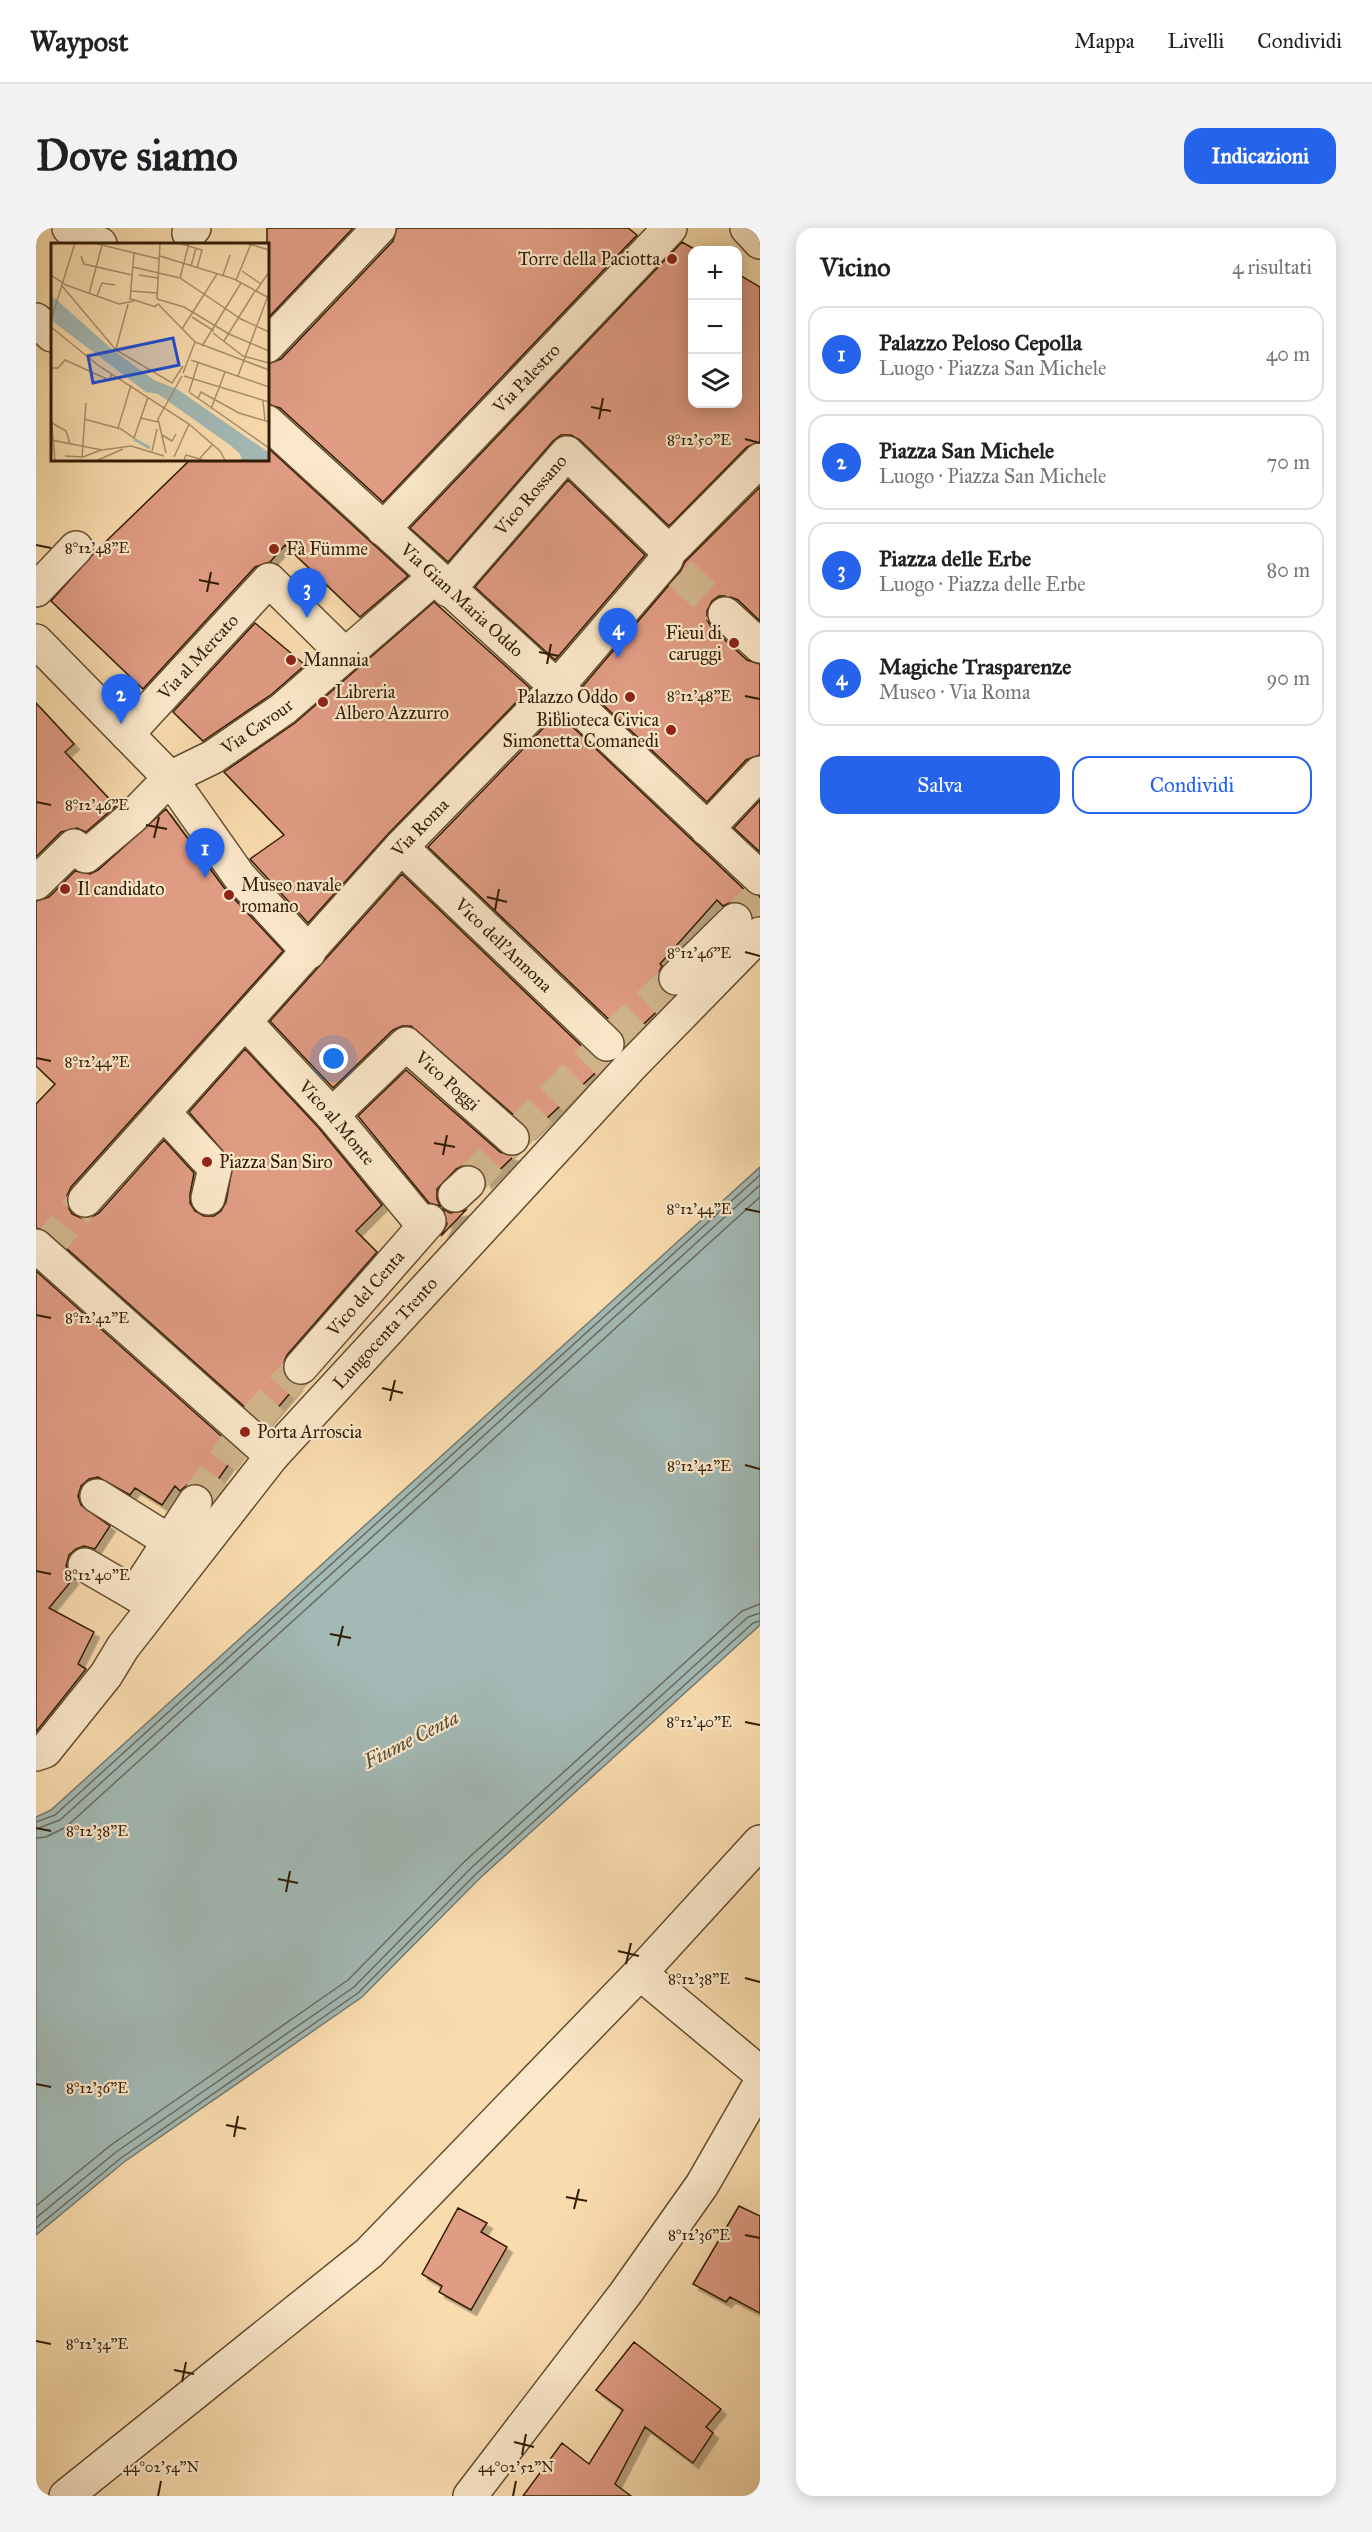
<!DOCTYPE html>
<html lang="it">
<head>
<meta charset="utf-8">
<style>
  :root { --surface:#fff; --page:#f2f2f2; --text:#202124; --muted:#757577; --line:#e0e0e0; --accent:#2563eb }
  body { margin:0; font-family:"IM FELL Great Primer",serif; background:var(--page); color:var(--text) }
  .controls { position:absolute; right:18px; top:18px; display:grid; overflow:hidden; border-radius:12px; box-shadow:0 3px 15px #0003 }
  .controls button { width:54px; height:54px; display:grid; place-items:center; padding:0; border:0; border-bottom:2px solid var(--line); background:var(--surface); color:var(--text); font:30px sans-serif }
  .you { position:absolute; left:298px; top:831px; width:21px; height:21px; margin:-15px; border:4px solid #fff; border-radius:50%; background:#1a73e8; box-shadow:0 0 0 9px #1a73e833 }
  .badge { display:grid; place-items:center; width:39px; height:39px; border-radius:50%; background:var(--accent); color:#fff; font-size:20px; font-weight:700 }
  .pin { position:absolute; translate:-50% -50px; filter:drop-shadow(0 2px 3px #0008) }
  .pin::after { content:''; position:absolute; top:32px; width:21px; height:18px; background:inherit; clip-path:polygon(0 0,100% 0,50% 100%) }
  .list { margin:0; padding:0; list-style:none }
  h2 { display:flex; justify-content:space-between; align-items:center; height:78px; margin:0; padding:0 24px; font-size:26px }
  h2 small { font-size:20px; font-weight:400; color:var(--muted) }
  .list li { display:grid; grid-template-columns:39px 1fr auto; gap:18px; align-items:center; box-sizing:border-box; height:96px; margin:0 12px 12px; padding:0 12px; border:2px solid var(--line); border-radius:18px }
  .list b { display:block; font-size:22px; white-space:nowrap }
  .list p { margin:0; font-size:20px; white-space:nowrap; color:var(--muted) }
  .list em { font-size:20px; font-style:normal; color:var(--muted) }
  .actions { display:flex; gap:12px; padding:18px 24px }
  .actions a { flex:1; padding:14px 0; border:2px solid var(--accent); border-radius:18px; text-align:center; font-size:21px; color:var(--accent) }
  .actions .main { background:var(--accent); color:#fff }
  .icon { flex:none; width:33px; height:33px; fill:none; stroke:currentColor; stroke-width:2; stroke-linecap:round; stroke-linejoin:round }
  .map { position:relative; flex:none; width:724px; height:2268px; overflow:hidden; border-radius:18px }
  header { display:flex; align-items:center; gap:36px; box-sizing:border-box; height:84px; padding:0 30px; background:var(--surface); border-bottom:2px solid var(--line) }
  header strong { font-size:28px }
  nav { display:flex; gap:33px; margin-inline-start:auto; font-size:21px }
  .intro { display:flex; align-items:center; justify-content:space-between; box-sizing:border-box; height:144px; padding:0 36px }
  h1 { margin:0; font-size:42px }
  .button { padding:15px 27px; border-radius:18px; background:var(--accent); color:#fff; font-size:21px; font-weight:700 }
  main { display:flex; gap:36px; padding:0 36px }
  aside { flex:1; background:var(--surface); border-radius:18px; box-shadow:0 3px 15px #0003 }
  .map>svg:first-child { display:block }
</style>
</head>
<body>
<header>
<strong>Waypost</strong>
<nav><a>Mappa</a><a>Livelli</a><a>Condividi</a></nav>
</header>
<div class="intro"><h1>Dove siamo</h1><a class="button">Indicazioni</a></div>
<main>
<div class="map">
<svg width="724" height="2268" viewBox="0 0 724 2268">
  <defs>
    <filter id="shadow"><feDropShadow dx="5.5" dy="5.5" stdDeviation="0" flood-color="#0004"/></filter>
  </defs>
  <rect width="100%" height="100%" fill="#f9dcae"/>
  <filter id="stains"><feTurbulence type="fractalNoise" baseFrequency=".00333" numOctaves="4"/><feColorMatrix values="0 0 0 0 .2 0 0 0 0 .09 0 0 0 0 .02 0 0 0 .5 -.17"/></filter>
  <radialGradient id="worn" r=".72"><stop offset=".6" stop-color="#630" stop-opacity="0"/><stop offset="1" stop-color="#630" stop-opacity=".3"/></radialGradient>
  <path fill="#a2b9b5" stroke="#757a6f" stroke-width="1.5" d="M724 939V1397L444 1650 326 1769 88 1934 0 2007V1589L15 1582Z"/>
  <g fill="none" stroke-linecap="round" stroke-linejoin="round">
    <path stroke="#6a6a5d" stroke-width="1.5" d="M0 1594 19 1587 724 947
      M0 1601 24 1592 724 957
      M0 1610 10 1609 30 1599 724 969
      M0 1978 75 1917 312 1752 428 1634 706 1383 724 1376
      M0 1990 80 1924 318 1759 435 1640 712 1389 724 1385
      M0 2000 85 1930 322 1765 440 1646 717 1395 724 1393"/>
  </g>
  <path fill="#e09c83" stroke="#311c05" stroke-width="1.5" filter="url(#shadow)" d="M231 0H317L231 91Z
    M361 0H592L601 7 347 274 244 180 231 176V136L245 131 357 13Z
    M646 14 660 22H657V176H702V46L724 59V214L711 219 633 298 544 212 535 207H525L517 213 412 334 374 300Z
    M231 219 372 348 324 389 249 317 234 334 219 339 107 461 15 373 58 325 155 231H231Z
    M532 252 609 327 519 432 439 359Z
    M724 259V393L702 372 692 368H683L676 373 671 383V392L676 400 711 432 724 436V527L710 532 671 574 547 458 644 344 649 334Z
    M398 374 494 460 352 606 272 695 214 631 248 607 188 544 259 495Z
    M219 395 269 437 236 466 167 513 137 484Z
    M0 475 38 516 29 524 80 578 50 604 41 600 25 604 0 629Z
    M522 485 711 664 724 668V681L717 689 713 679 705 674H695L687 678 681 672 624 736 626 738 622 746V755L627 764 637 768 589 814 584 802 392 619Z
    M724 572V624L698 600Z
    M130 581 189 661 247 723 35 959 31 968V977L36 986 45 990H54L63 985 128 912 158 945 154 966V975L159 983 168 988H178L185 983 190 974 197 935 153 884 209 821 282 899 346 977 320 1003 341 1024 251 1127 247 1136 248 1146 253 1153 261 1157 228 1196 12 1004 0 1000V876L19 856 0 838V673L13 669 39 643 54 646 62 642Z
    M366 646 558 830 571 834 494 906 488 896 375 798H366L357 802 297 860 234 793Z
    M370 842 464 924 478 928 450 955 446 943 438 937H428L420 941 401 961V971L404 978 393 975 322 888Z
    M407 981 414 985 430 982 405 1008 411 996Z
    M0 1043 202 1223 174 1263 161 1255 151 1257 144 1263 139 1258 126 1277 99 1260 94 1267 62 1249 53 1251 45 1258 42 1268 45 1277 74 1298 59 1321 48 1318 40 1321 33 1327 30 1338 37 1351 13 1380 58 1404 42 1436 50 1441 0 1504Z
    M703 1978 724 1988V2085L694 2069 690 2074 657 2056Z
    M422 1980 451 1995 445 2004 471 2019 435 2082 403 2064 406 2058 386 2046Z
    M598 2114 685 2181 670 2199 677 2205 657 2235 609 2199 579 2256 595 2268H487L526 2215 553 2236 587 2182 560 2162Z"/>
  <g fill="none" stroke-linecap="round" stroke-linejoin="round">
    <path stroke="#d1b68c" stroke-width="33" stroke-dasharray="33 16" stroke-linecap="butt" d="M644 345 689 386
      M699 692 724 668
      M576 810 640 750
      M481 906 563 823
      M432 955 472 915
      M8 1023 49 972
      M214 1197 265 1139
      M159 1274 199 1217"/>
    <g stroke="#634c2f" stroke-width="36">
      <g id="minor">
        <path d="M33 0 64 16"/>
        <path d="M711 0 724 14"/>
        <path d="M153 5 158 0"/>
        <path d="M0 92 16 107"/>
        <path d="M231 118 343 0"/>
        <path id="s1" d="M231 194 521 459 724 650"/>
        <path id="s2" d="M347 301 634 0"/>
        <path d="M0 362 40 320"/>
        <path id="s3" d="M412 362 531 225 633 324"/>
        <path d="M689 386 724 418"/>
        <path d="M0 413 134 550 203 648 273 724"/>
        <path id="s4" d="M91 506 233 352 308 426"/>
        <path d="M671 601 724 545"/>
        <path id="s5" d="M365 619 571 816"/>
        <path id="s6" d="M0 655 38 618 50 628 95 590 134 550 177 529 247 481 398 350"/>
        <path d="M640 750 699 692"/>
        <path id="s7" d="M210 795 296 887 388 998"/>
        <path d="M128 885 179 940 172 970"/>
        <path id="s8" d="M296 887 370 816 476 910"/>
        <path d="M419 967 432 955"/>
        <path id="s9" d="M49 972 365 619 521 459 630 332 633 324 724 232"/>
        <path d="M0 1018 236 1228"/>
        <path id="s10" d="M265 1139 393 993"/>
        <path d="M61 1268 133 1313"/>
        <path d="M49 1337 106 1370"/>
        <path d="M99 1366 159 1274"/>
        <path id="s11" d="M0 1526 9 1523 70 1447 87 1419 236 1228 594 839 724 706"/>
        <path d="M604 1745 724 1845"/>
        <path d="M30 2268 333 2025 604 1745 724 1614"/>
        <path d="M434 2268 589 2066 666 1957 724 1856"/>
      </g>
    </g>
    <use href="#minor" stroke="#fbe8ca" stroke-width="33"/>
  </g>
  <path fill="none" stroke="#311c05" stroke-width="2" d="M555 179 575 183M563 191 567 170M709 211 724 215M0 317 15 320M163 352 183 356M171 364 175 344M503 424 523 428M511 436 515 416M709 468 724 471M0 574 15 577M110 597 131 601M118 610 123 589M451 669 471 674M459 682 463 661M709 724 724 728M0 830 15 833M398 915 419 919M407 927 411 907M709 981 724 984M0 1087 15 1090M346 1160 367 1165M354 1173 359 1152M709 1237 724 1241M0 1343 15 1346M294 1406 315 1410M302 1418 307 1398M709 1494 724 1497M0 1600 15 1603M242 1651 262 1655M250 1664 254 1643M582 1723 603 1728M590 1736 595 1715M709 1750 724 1754M0 1856 15 1859M190 1897 210 1901M198 1909 202 1888M530 1969 551 1973M538 1981 543 1961M709 2007 724 2010M0 2113 15 2116M138 2142 158 2146M146 2154 150 2134M478 2214 498 2219M486 2227 490 2206M122 2268 125 2253M477 2268 480 2253"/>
  <g fill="#8f2418" stroke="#fbe8ca" stroke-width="2">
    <circle cx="636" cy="31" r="6"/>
    <circle cx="238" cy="321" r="6"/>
    <circle cx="698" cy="415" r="6"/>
    <circle cx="255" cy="432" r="6"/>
    <circle cx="594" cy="469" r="6"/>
    <circle cx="287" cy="474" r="6"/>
    <circle cx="635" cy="502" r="6"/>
    <circle cx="29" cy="661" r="6"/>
    <circle cx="193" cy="667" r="6"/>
    <circle cx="171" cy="934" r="6"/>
    <circle cx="209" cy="1204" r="6"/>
  </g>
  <g text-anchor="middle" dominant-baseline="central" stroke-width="4.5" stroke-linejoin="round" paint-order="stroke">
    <g font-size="18" fill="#311c05" stroke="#fbe8ca" text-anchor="start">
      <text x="624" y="31" text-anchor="end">Torre della Paciotta</text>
      <text x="250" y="321">Fà Fümme</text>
      <text x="686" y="405" text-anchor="end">Fieui di<tspan x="686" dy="21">caruggi</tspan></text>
      <text x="267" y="432">Mannaia</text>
      <text x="299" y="464">Libreria<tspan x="299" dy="21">Albero Azzurro</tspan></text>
      <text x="582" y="469" text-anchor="end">Palazzo Oddo</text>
      <text x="623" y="492" text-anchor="end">Biblioteca Civica<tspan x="623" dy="21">Simonetta Comanedi</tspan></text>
      <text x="205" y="657">Museo navale<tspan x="205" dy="21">romano</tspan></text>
      <text x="41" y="661">Il candidato</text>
      <text x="183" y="934">Piazza San Siro</text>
      <text x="221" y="1204">Porta Arroscia</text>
    </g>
    <g font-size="18" fill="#311c05" stroke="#fbe8ca">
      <text stroke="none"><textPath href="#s2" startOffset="208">Via Palestro</textPath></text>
      <text stroke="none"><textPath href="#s3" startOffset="126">Vico Rossano</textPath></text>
      <text stroke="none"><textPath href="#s1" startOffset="264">Via Gian Maria Oddo</textPath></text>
      <text stroke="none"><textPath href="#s4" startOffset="105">Via al Mercato</textPath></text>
      <text stroke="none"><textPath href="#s6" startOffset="285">Via Cavour</textPath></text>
      <text stroke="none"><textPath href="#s9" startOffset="501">Via Roma</textPath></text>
      <text stroke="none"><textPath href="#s5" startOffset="142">Vico dell'Annona</textPath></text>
      <text stroke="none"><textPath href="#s8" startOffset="158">Vico Poggi</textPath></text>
      <text stroke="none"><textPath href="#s7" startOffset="135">Vico al Monte</textPath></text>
      <text stroke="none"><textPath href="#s10" startOffset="98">Vico del Centa</textPath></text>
      <text stroke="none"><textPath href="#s11" startOffset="549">Lungocenta Trento</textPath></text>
    </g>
    <g font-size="20" font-style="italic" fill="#534b3a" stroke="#fbe8ca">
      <text transform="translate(375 1511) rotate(-27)">Fiume Centa</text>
    </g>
  </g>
  <g transform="translate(15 15)">
    <rect width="218" height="218" fill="#f9dcae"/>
    <path d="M0 52 63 108 103 137 126 146 217 209V217H188L191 216 189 211 179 202 107 151 95 149 0 77Z" fill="#a2b9b5"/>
    <path fill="none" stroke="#a2b9b5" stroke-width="3" d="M83 196 99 205"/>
    <path fill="none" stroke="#a98f6a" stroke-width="1.5" d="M127 0 151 7 146 25M195 0 218 7M51 2 108 16M30 13 33 21 81 32M109 13 183 36 218 55M140 23 145 5M82 24 129 35 190 76 218 89M191 28 210 41M0 32 15 42 68 61 83 58M88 32 107 35M172 32 179 12M129 35 138 0M185 37 200 1M11 43 65 107 121 140 132 123M80 48 106 50M205 48 218 29M38 51 51 2 44 0M46 53 51 40 64 42M80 56 105 64M106 56 133 64 178 91 218 108M106 56 109 0M79 57 83 10M104 63 107 61 144 99 132 130M141 74 163 88M0 77 24 0M0 84 48 123 138 181 169 208 174 217M131 86 166 31M162 90 192 113 218 120M173 98 204 48M144 99 218 127M151 103 190 40M65 106 77 61M140 117 218 144M0 125H7L14 117 58 137 61 131M133 133 218 159M187 133 218 50M138 149 218 205M138 149 147 120M147 155 150 149 188 170 218 179M212 158 214 178M160 166 174 129M0 173 4 217M89 175 107 179M33 176 70 186 83 195 97 154M1 180 15 188 19 201M67 185 80 142M111 192 121 198 125 191M0 197 51 207 80 203 113 213M101 208 106 186M115 210 107 176 131 133M14 213 32 214 50 207M31 214 35 160M123 214 138 181M149 215 162 201M47 217 72 206M133 217 135 212 152 217"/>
    <path fill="#1d4ed8" fill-opacity="0.15" stroke="#1d4ed8" stroke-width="3" d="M122 95 128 122 42 140 37 113Z"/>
    <rect width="218" height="218" fill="none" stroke="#311c05" stroke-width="3"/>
  </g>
  <g font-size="15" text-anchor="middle" fill="#311c05" stroke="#fbe8ca" stroke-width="4.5" stroke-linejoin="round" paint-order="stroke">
    <text x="663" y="217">8°12'50"E</text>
    <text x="61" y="325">8°12'48"E</text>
    <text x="663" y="473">8°12'48"E</text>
    <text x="61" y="582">8°12'46"E</text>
    <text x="663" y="730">8°12'46"E</text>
    <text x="61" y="839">8°12'44"E</text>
    <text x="663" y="986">8°12'44"E</text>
    <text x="61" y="1095">8°12'42"E</text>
    <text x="663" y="1243">8°12'42"E</text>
    <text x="61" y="1352">8°12'40"E</text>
    <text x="663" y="1499">8°12'40"E</text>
    <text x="61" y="1608">8°12'38"E</text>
    <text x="663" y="1756">8°12'38"E</text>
    <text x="61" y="1865">8°12'36"E</text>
    <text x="663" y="2012">8°12'36"E</text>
    <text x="61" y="2121">8°12'34"E</text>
    <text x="125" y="2244">44°02'54"N</text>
    <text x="480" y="2244">44°02'52"N</text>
  </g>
  <rect width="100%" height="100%" filter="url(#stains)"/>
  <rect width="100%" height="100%" fill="url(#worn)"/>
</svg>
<div class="controls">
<button>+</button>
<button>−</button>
<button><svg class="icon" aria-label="layers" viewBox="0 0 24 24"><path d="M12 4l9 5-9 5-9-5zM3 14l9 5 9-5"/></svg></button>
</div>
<div class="you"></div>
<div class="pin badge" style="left:169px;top:650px">1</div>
<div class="pin badge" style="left:85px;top:496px">2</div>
<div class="pin badge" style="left:271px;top:390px">3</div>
<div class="pin badge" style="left:582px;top:430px">4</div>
</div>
<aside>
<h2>Vicino<small>4 risultati</small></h2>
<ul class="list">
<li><span class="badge">1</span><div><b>Palazzo Peloso Cepolla</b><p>Luogo · Piazza San Michele</p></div><em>40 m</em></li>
<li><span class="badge">2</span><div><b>Piazza San Michele</b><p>Luogo · Piazza San Michele</p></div><em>70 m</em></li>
<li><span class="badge">3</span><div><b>Piazza delle Erbe</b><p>Luogo · Piazza delle Erbe</p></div><em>80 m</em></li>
<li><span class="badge">4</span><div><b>Magiche Trasparenze</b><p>Museo · Via Roma</p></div><em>90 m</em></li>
</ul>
<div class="actions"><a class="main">Salva</a><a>Condividi</a></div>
</aside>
</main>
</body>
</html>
